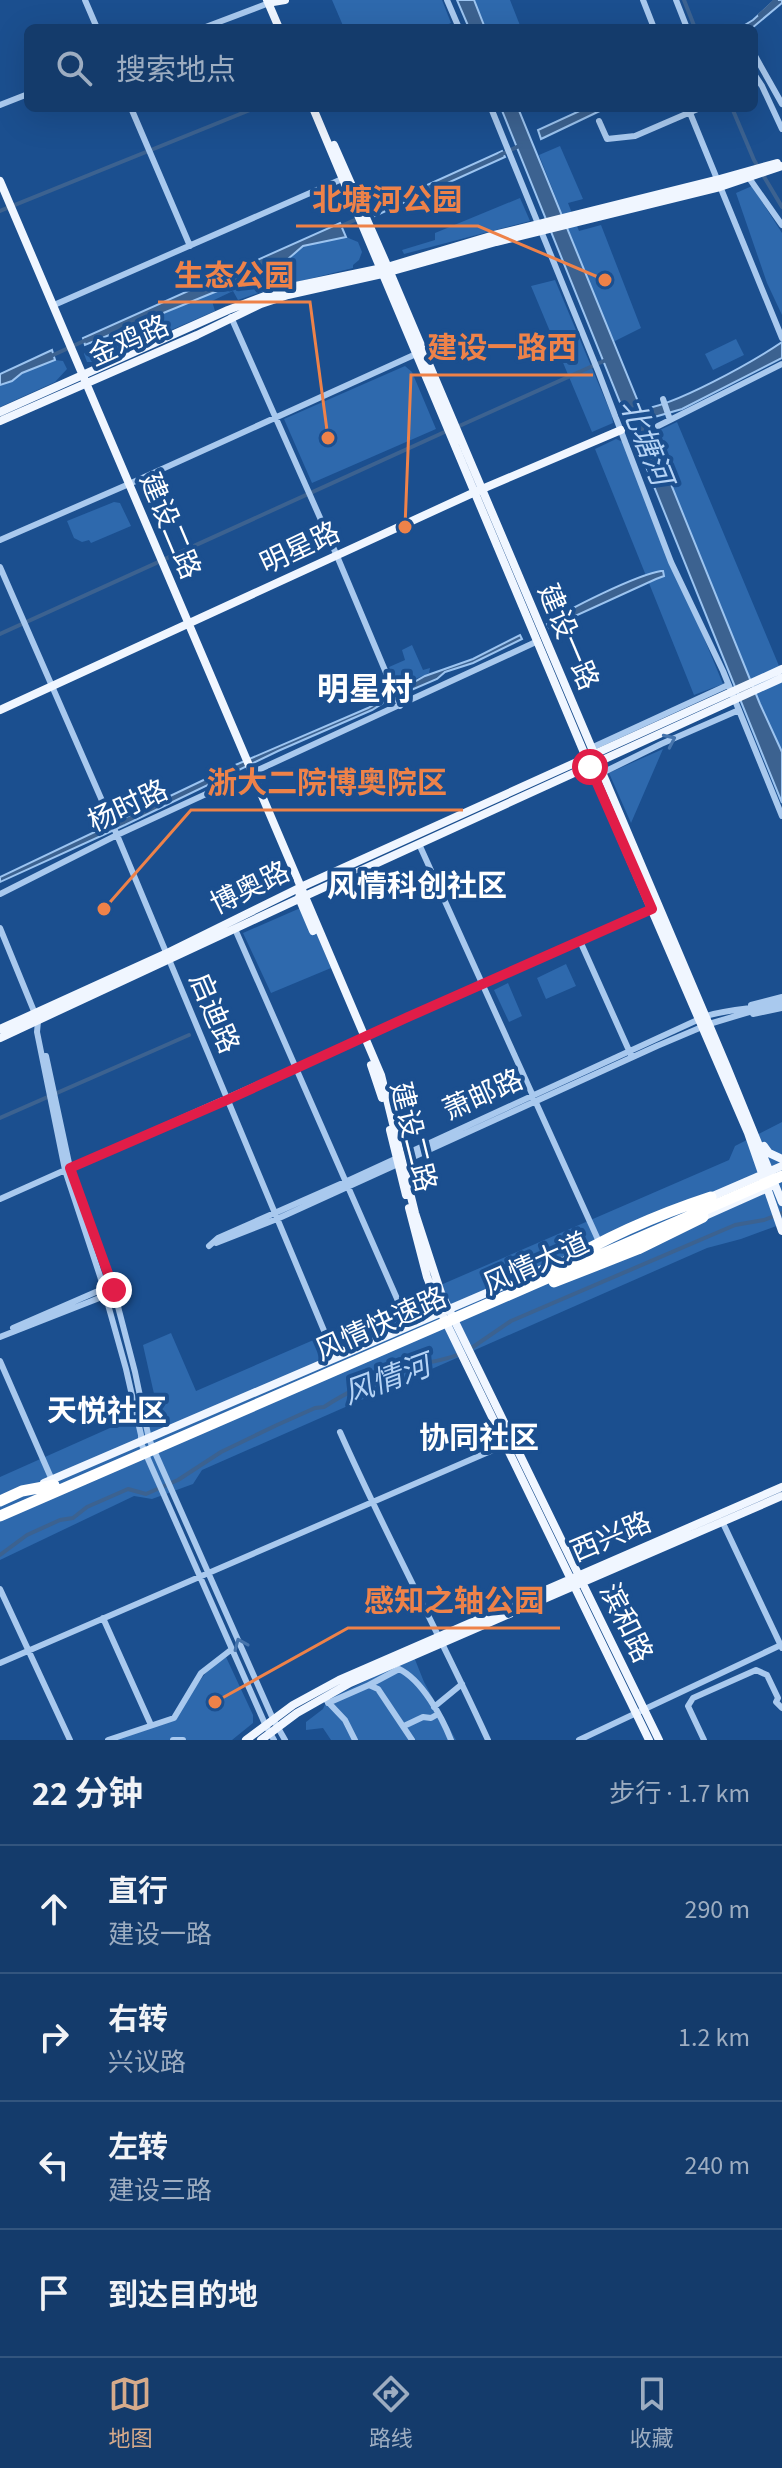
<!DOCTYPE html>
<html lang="zh">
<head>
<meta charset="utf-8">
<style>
  :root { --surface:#143b6b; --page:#214673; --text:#f1f3f6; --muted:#9dadc1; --line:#33557e; --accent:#d6ab8b }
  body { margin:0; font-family:"Source Sans 3","Noto Sans SC",sans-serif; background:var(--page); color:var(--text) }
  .stop { position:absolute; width:24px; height:24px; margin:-18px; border:6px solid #e11d48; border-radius:50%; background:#fff }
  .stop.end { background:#e11d48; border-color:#fff; box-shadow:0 2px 8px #0008 }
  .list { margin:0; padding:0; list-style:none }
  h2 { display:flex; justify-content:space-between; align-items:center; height:104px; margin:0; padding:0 32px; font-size:34px }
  h2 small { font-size:26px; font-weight:400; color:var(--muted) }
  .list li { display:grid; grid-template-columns:52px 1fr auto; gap:24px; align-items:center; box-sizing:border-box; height:128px; padding:0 32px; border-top:2px solid var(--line) }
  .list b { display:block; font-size:30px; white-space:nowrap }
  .list p { margin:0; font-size:26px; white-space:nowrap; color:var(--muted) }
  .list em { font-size:26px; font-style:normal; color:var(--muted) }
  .icon { flex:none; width:44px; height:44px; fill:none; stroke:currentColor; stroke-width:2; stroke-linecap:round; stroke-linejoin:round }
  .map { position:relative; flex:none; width:782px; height:1740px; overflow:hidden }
  .search { position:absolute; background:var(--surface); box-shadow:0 8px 32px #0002; left:24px; right:24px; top:24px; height:88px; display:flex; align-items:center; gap:20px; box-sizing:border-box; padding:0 28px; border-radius:12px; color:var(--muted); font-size:30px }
  .sheet { height:616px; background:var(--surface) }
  nav { display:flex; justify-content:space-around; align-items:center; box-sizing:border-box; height:112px; border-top:2px solid var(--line); background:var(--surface); font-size:22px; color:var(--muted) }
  nav a { display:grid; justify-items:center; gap:4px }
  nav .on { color:var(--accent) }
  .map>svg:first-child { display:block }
</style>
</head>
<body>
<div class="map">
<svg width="782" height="1740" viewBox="0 0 782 1740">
  <rect width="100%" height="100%" fill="#1b4f8f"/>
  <path fill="#2e69ad" d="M332 0H442L451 23 440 28H344Z
    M474 0H510L521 28H485Z
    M560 146 583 199 568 203 579 231 601 225 641 328 613 342 539 155Z
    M752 186 782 233V315L767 283 736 193Z
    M520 198 530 221 404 254 402 250 435 240V233Z
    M346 237 358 242 362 252 359 260 353 265V268L273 288 238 300 233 291 212 301 215 311 97 362H87L84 354 91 345 128 331 143 320 168 312 282 260 288 259 303 246Z
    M555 280 612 416 613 423 592 432 531 286Z
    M736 339 744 355 713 370 705 354Z
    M55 360 63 361 67 369 55 382 0 407V385L12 381 22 373Z
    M405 366 412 372 436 429 312 483 284 419Z
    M677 422 782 673V752L760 704 651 434Z
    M616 439 623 442 723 684 694 695 595 449Z
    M114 502 120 503 131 526 91 543 89 540 82 542 74 538 67 521Z
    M412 645 423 670 430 668 429 673 398 687 389 667 405 660 402 650Z
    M663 749 631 823 609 773Z
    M305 906 331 968 271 993 243 933Z
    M566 964 576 986 546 999 537 978Z
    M508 983 522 1016 509 1022 494 990Z
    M782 1122V1224L741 1239 707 1248 202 1470 193 1484 152 1499 134 1496 0 1560V1477L157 1407 143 1345 171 1333 196 1391 729 1160 735 1146Z
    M226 1657 253 1715V1723L232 1740H109L174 1715 211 1666Z
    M414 1657 424 1682 456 1740H331L323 1728 306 1730V1722L323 1709 327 1700Z"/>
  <path fill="#3c6290" stroke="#9cc4f0" stroke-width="2" d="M457 0H474L485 28H469Z
    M775 0H782V3L752 28H740L753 20Z
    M501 108H518L641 409C673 407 754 361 782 342V358L682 409 651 418 647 421V425L760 704 782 752V803Z
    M586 108H606L541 139 538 130Z
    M502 151 505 157 375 216 372 210Z
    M340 223 346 237 303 246 288 259 243 278 232 285 85 345 83 338Z
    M52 350 55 360 22 373 12 381 0 385V374Z
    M661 571H663L664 576 656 579 549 628 547 624C567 609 637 575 661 571Z
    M520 635 522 639 473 663 445 672 437 679 388 700 372 710 278 751 125 825 0 882V877L233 766 368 708 425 676 473 659Z"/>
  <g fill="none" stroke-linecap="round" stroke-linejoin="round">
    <path stroke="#3c6290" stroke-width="4" d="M684 0 695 28
      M760 15 776 0
      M732 108 754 160 782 207
      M500 155 521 145
      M0 211 255 108
      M339 227 375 211
      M51 356 86 340
      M457 427 606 360
      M0 634 449 430
      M0 1118 189 1035
      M470 1349 511 1321 735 1225 764 1220 782 1213
      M0 1555 27 1535 60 1520 73 1518 87 1507 128 1489 146 1494 178 1480 221 1452 277 1425 315 1408 324 1407C345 1393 384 1374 408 1367 427 1362 445 1361 462 1353"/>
    <path stroke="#a9c9ee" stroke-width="6" d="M85 0 97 28
      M447 0 459 28
      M643 0 654 28
      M676 0 687 28
      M203 28 269 3
      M754 54 782 104
      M754 74 762 86 782 129
      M0 105 28 94
      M131 108 190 246
      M491 108 598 371 671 562 723 671 782 816
      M688 108 782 338
      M599 121 607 139 635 136 700 108
      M749 178 782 225
      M54 305 342 179
      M231 317 337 556 400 706
      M663 399 670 420
      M658 426 782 364
      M0 540 129 484 416 354
      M0 567 117 835 335 1357
      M591 748 728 685
      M602 773 661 744 739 710
      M419 844 600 1244
      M0 894 117 835 538 641
      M0 928 38 1021 37 1032 65 1170 100 1276 126 1369 141 1435V1443L265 1724 274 1740
      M235 929 409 1326
      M580 941 631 1055
      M751 1005 782 997
      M753 1014 782 1008
      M46 1056 70 1168 79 1199 109 1272 135 1372 149 1439 273 1719 285 1740
      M0 1199C218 1103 435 1006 652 909
      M216 1243 277 1219 657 1046 709 1024 756 1010
      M209 1246 218 1238 345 1182 706 1016C731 1008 756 1009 782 1003
      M13 1328 105 1288
      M0 1337 107 1295
      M0 1361 52 1480
      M340 1432C386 1536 441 1636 488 1740
      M722 1521 782 1648
      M0 1589 70 1740
      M103 1618 151 1725
      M0 1663 507 1444
      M369 1685 399 1669C422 1680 442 1717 451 1740
      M327 1701 345 1720 355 1740
      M328 1703 369 1685 378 1689 412 1740
      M434 1707 462 1684
      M404 1726 423 1717 431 1718 438 1714
      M108 1740 174 1718 201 1673 232 1649
      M173 1740H183
      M579 1740 781 1645
      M704 1740 688 1706 693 1698 756 1670 767 1675 778 1698 776 1702 782 1708"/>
    <path stroke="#f0f6ff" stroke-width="8" d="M267 0 279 28
      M276 0 273 2 285 0
      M313 108 590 767 748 1133 782 1231
      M334 145 390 272 727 1067 782 1202
      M0 181 381 1075 415 1213 441 1293 659 1740
      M0 412 228 310 286 288 387 267 494 235 716 180 777 163
      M0 421 197 335 261 304 288 295 382 274 496 242 720 187 782 166
      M0 710 475 492 621 430
      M301 888 299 898 313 931
      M0 1029 165 954 301 887 782 669
      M0 1038 305 896 782 678
      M371 1065 382 1098
      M390 1130 406 1195
      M764 1146 769 1153 782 1159
      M706 1199 782 1166
      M409 1208 427 1277 441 1312 649 1740
      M698 1219 770 1187
      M44 1483 561 1261
      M246 1740 293 1705 339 1680 782 1487
      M261 1740 297 1713 350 1683 782 1496"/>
    <path stroke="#fff" stroke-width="11" d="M555 1268C604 1238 656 1215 711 1197
      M554 1282 638 1249 703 1217
      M0 1501 22 1491 54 1485
      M0 1516 782 1176"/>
  </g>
  <defs><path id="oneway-chevron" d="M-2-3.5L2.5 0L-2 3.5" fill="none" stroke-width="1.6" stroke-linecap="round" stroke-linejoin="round" transform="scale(2)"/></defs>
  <g stroke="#4674ac">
    <use href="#oneway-chevron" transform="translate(670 740) rotate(-25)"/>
    <use href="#oneway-chevron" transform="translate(240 1644) rotate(-113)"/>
  </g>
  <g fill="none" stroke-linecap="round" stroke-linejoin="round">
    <path stroke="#e11d48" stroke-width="10" d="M114 1290 70 1168 227 1100 408 1017 652 909 590 767"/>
  </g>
  <g text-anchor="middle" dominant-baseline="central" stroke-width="8" stroke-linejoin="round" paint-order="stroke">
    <g font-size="28" fill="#fff" stroke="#1b4f8f">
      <text transform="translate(129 341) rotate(-24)">金鸡路</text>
      <text transform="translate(170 526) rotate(67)">建设二路</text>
      <text transform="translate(300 548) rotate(-25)">明星路</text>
      <text transform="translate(568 637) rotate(67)">建设一路</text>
      <text transform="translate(128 806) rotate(-25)">杨时路</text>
      <text transform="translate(250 888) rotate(-26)">博奥路</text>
      <text transform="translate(214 1013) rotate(67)">启迪路</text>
      <text transform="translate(483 1095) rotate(-24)">萧邮路</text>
      <text transform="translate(413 1137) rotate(76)">建设二路</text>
      <text transform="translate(536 1264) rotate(-24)">风情大道</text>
      <text transform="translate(381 1324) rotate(-24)">风情快速路</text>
      <text transform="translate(611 1537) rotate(-23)">西兴路</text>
      <text transform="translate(626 1623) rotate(64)">滨和路</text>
    </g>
    <g font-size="30" font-style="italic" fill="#b5d3f5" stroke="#1b4f8f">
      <text transform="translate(646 442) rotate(68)">北塘河</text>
      <text transform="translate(387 1380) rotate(-20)">风情河</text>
    </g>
    <g font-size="30" font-weight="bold" fill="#fff" stroke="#1b4f8f">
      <text x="417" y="886">风情科创社区</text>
      <text x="107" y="1411">天悦社区</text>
      <text x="479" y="1438">协同社区</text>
    </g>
    <g font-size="32" font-weight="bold" fill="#fff" stroke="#1b4f8f">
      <text x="365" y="690">明星村</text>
    </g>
  </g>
  <path fill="none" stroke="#ee8249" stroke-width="3" d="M605 280L478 226H296M328 438L310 302H158M405 527L411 375H593M104 909L191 810H463M215 1702L348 1628H560"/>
  <g fill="#ee8249" stroke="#1b4f8f" stroke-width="3">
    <circle cx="605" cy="280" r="8"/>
    <circle cx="328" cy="438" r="8"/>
    <circle cx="405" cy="527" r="8"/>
    <circle cx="104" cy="909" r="8"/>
    <circle cx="215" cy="1702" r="8"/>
  </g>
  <g font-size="30" text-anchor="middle" font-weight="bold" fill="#ee8249" stroke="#1b4f8f" stroke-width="8" stroke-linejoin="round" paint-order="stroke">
    <text x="387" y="210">北塘河公园</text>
    <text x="234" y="286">生态公园</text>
    <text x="502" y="358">建设一路西</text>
    <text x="327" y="793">浙大二院博奥院区</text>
    <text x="454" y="1611">感知之轴公园</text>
  </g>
</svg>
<div class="stop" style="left:590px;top:767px"></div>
<div class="stop end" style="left:114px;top:1290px"></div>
<div class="search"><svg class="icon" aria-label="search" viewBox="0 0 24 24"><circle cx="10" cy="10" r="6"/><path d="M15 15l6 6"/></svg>搜索地点</div>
</div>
<section class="sheet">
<h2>22 分钟<small>步行 · 1.7 km</small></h2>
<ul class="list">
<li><svg class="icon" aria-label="ahead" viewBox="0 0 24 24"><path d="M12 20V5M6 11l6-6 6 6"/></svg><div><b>直行</b><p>建设一路</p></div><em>290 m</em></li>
<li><svg class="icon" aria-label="right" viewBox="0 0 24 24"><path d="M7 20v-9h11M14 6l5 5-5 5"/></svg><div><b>右转</b><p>兴议路</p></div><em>1.2 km</em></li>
<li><svg class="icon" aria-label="left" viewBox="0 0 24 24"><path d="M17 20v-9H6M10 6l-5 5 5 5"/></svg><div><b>左转</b><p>建设三路</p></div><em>240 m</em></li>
<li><svg class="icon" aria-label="arrive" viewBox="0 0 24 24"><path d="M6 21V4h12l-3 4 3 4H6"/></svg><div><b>到达目的地</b></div></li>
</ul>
</section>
<nav>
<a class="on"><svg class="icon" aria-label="map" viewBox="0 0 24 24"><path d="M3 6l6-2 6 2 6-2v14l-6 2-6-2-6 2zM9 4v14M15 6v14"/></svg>地图</a>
<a><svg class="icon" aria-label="directions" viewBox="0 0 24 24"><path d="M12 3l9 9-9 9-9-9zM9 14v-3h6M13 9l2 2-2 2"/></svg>路线</a>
<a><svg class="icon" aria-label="saved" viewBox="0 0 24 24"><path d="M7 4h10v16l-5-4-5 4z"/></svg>收藏</a>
</nav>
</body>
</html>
